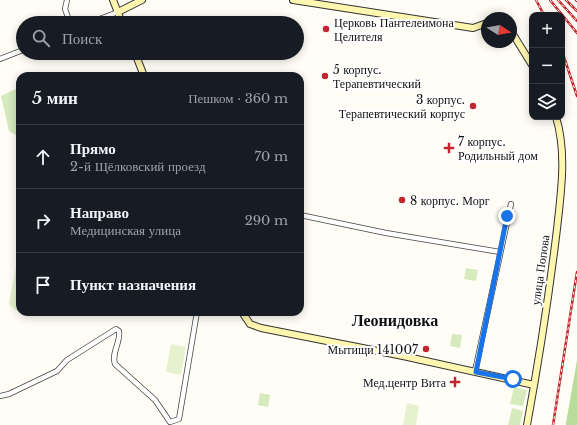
<!DOCTYPE html>
<html lang="ru">
<head>
<meta charset="utf-8">
<style>
  :root { --surface:#171b24; --page:#20242c; --text:#f1f3f6; --muted:#9ea1a6; --line:#363941 }
  body { margin:0; font-family:"Libre Baskerville",serif; background:var(--page); color:var(--text) }
  .controls { position:absolute; right:12px; top:12px; display:grid; overflow:hidden; border-radius:8px; box-shadow:0 2px 10px #0003 }
  .controls button { width:36px; height:36px; display:grid; place-items:center; padding:0; border:0; border-bottom:1px solid var(--line); background:var(--surface); color:var(--text); font:20px sans-serif }
  .compass { position:absolute; left:481px; top:12px; width:36px; height:36px; border-radius:50%; background:var(--surface); box-shadow:0 2px 10px #0003; rotate:101deg }
  .stop { position:absolute; width:12px; height:12px; margin:-9px; border:3px solid #1a73e8; border-radius:50%; background:#fff }
  .stop.end { background:#1a73e8; border-color:#fff; box-shadow:0 1px 4px #0008 }
  .list { margin:0; padding:0; list-style:none }
  h2 { display:flex; justify-content:space-between; align-items:center; height:52px; margin:0; padding:0 16px; font-size:17px }
  h2 small { font-size:13px; font-weight:400; color:var(--muted) }
  .list li { display:grid; grid-template-columns:26px 1fr auto; gap:12px; align-items:center; box-sizing:border-box; height:64px; padding:0 16px; border-top:1px solid var(--line) }
  .list b { display:block; font-size:15px; white-space:nowrap }
  .list p { margin:0; font-size:13px; white-space:nowrap; color:var(--muted) }
  .list em { font-size:13px; font-style:normal; color:var(--muted) }
  .icon { flex:none; width:22px; height:22px; fill:none; stroke:currentColor; stroke-width:2; stroke-linecap:round; stroke-linejoin:round }
  .map { position:relative; flex:none; width:577px; height:425px; overflow:hidden }
  .search { position:absolute; background:var(--surface); box-shadow:0 2px 10px #0003; left:16px; top:16px; width:288px; height:44px; display:flex; align-items:center; gap:10px; box-sizing:border-box; padding:0 14px; border-radius:22px; color:var(--muted); font-size:15px }
  .panel { position:absolute; background:var(--surface); box-shadow:0 2px 10px #0003; left:16px; top:72px; width:288px; height:244px; border-radius:12px }
  .map>svg:first-child { display:block }
</style>
</head>
<body>
<div class="map">
<svg width="577" height="425" viewBox="0 0 577 425">
  <rect width="100%" height="100%" fill="#fffdf5"/>
  <path fill="#d5ebbd" d="M20 87V138L9 131 1 96Z
    M466 268 478 270 476 281 464 279Z
    M452 334 462 335 460 348 450 346Z
    M514 387 527 390 523 406 510 404Z
    M260 393 270 395 268 407 258 405Z
    M512 408 523 411 520 425H508Z"/>
  <path fill="#b9dc9c" d="M577 360V425H566V423Z"/>
  <path fill="#e6f2cf" d="M20 263V311H17L10 306 9 302 16 268Z
    M171 344 186 347 181 375 166 372Z
    M407 403 419 406 416 425H403Z"/>
  <g fill="none" stroke-linecap="round" stroke-linejoin="round">
    <g stroke="#444" stroke-width="6">
      <path id="street" d="M67 0 65 9 70 23
        M89 23 118 12
        M0 59 23 50
        M300 215 386 233 500 252
        M475 371 511 204
        M0 396 9 394 57 371 67 360 116 329 119 331C121 342 111 353 115 364L155 400 170 422 179 419 197 312"/>
    </g>
    <g stroke="#333" stroke-width="8">
      <path id="secondary" d="M113 0 122 23
        M293 0 473 28 487 23
        M118 12 142 0
        M511 31 532 65
        M135 53 144 76
        M242 312 250 324 261 328 403 356 534 385
        M527 425C539 360 549 295 557 229 561 192 567 153 556 117"/>
    </g>
    <use href="#street" stroke="#fff" stroke-width="4.5"/>
    <use href="#secondary" stroke="#fff6b0" stroke-width="6"/>
    <g stroke="#c4262e" stroke-width="2.5">
      <path id="rail" d="M536 0 544 15
        M550 0 577 33
        M558 0 577 21
        M566 0 577 11
        M576 0 577 1
        M562 51 577 96
        M553 425 577 272"/>
    </g>
    <use href="#rail" stroke="#fff" stroke-width="1" stroke-dasharray="3" stroke-linecap="butt"/>
  </g>
  <g fill="none" stroke-linecap="round" stroke-linejoin="round">
    <path stroke="#1a73e8" stroke-width="5" d="M507 216 476 372 513 379"/>
  </g>
  <g fill="#c4262e" stroke="#fff" stroke-width="1.5">
    <circle cx="326" cy="29" r="4"/>
    <circle cx="325" cy="76" r="4"/>
    <circle cx="473" cy="106" r="4"/>
    <path d="M447 142h4v4h4v4h-4v4h-4v-4h-4v-4h4z"/>
    <circle cx="402" cy="200" r="4"/>
    <circle cx="426" cy="349" r="4"/>
    <path d="M453 376h4v4h4v4h-4v4h-4v-4h-4v-4h4z"/>
  </g>
  <g text-anchor="middle" dominant-baseline="central" stroke-width="4" stroke-linejoin="round" paint-order="stroke">
    <g font-size="12" fill="#111" stroke="#fff" text-anchor="start">
      <text x="334" y="22">Церковь Пантелеимона<tspan x="334" dy="14">Целителя</tspan></text>
      <text x="333" y="69">5 корпус.<tspan x="333" dy="14">Терапевтический</tspan></text>
      <text x="465" y="99" text-anchor="end">3 корпус.<tspan x="465" dy="14">Терапевтический корпус</tspan></text>
      <text x="458" y="141">7 корпус.<tspan x="458" dy="14">Родильный дом</tspan></text>
      <text x="410" y="200">8 корпус. Морг</text>
      <text x="418" y="349" text-anchor="end">Мытищи 141007</text>
      <text x="446" y="382" text-anchor="end">Мед.центр Вита</text>
    </g>
    <g font-size="12" fill="#111" stroke="#fff">
      <text transform="translate(540 270) rotate(-82)">улица Попова</text>
    </g>
    <g font-size="16" font-weight="bold" fill="#111" stroke="#fff">
      <text x="395" y="320">Леонидовка</text>
    </g>
  </g>
</svg>
<div class="controls">
<button>+</button>
<button>−</button>
<button><svg class="icon" aria-label="layers" viewBox="0 0 24 24"><path d="M12 4l9 5-9 5-9-5zM3 14l9 5 9-5"/></svg></button>
</div>
<svg class="compass" viewBox="-18 -18 36 36"><path d="M0-13l5 13h-10z" fill="#e53935"/><path d="M0 13l5-13h-10z" fill="#9ea1a6"/></svg>
<div class="stop" style="left:513px;top:379px"></div>
<div class="stop end" style="left:507px;top:216px"></div>
<div class="search"><svg class="icon" aria-label="search" viewBox="0 0 24 24"><circle cx="10" cy="10" r="6"/><path d="M15 15l6 6"/></svg>Поиск</div>
<section class="panel">
<h2>5 мин<small>Пешком · 360 m</small></h2>
<ul class="list">
<li><svg class="icon" aria-label="ahead" viewBox="0 0 24 24"><path d="M12 20V5M6 11l6-6 6 6"/></svg><div><b>Прямо</b><p>2-й Щёлковский проезд</p></div><em>70 m</em></li>
<li><svg class="icon" aria-label="right" viewBox="0 0 24 24"><path d="M7 20v-9h11M14 6l5 5-5 5"/></svg><div><b>Направо</b><p>Медицинская улица</p></div><em>290 m</em></li>
<li><svg class="icon" aria-label="arrive" viewBox="0 0 24 24"><path d="M6 21V4h12l-3 4 3 4H6"/></svg><div><b>Пункт назначения</b></div></li>
</ul>
</section>
</div>
</body>
</html>
